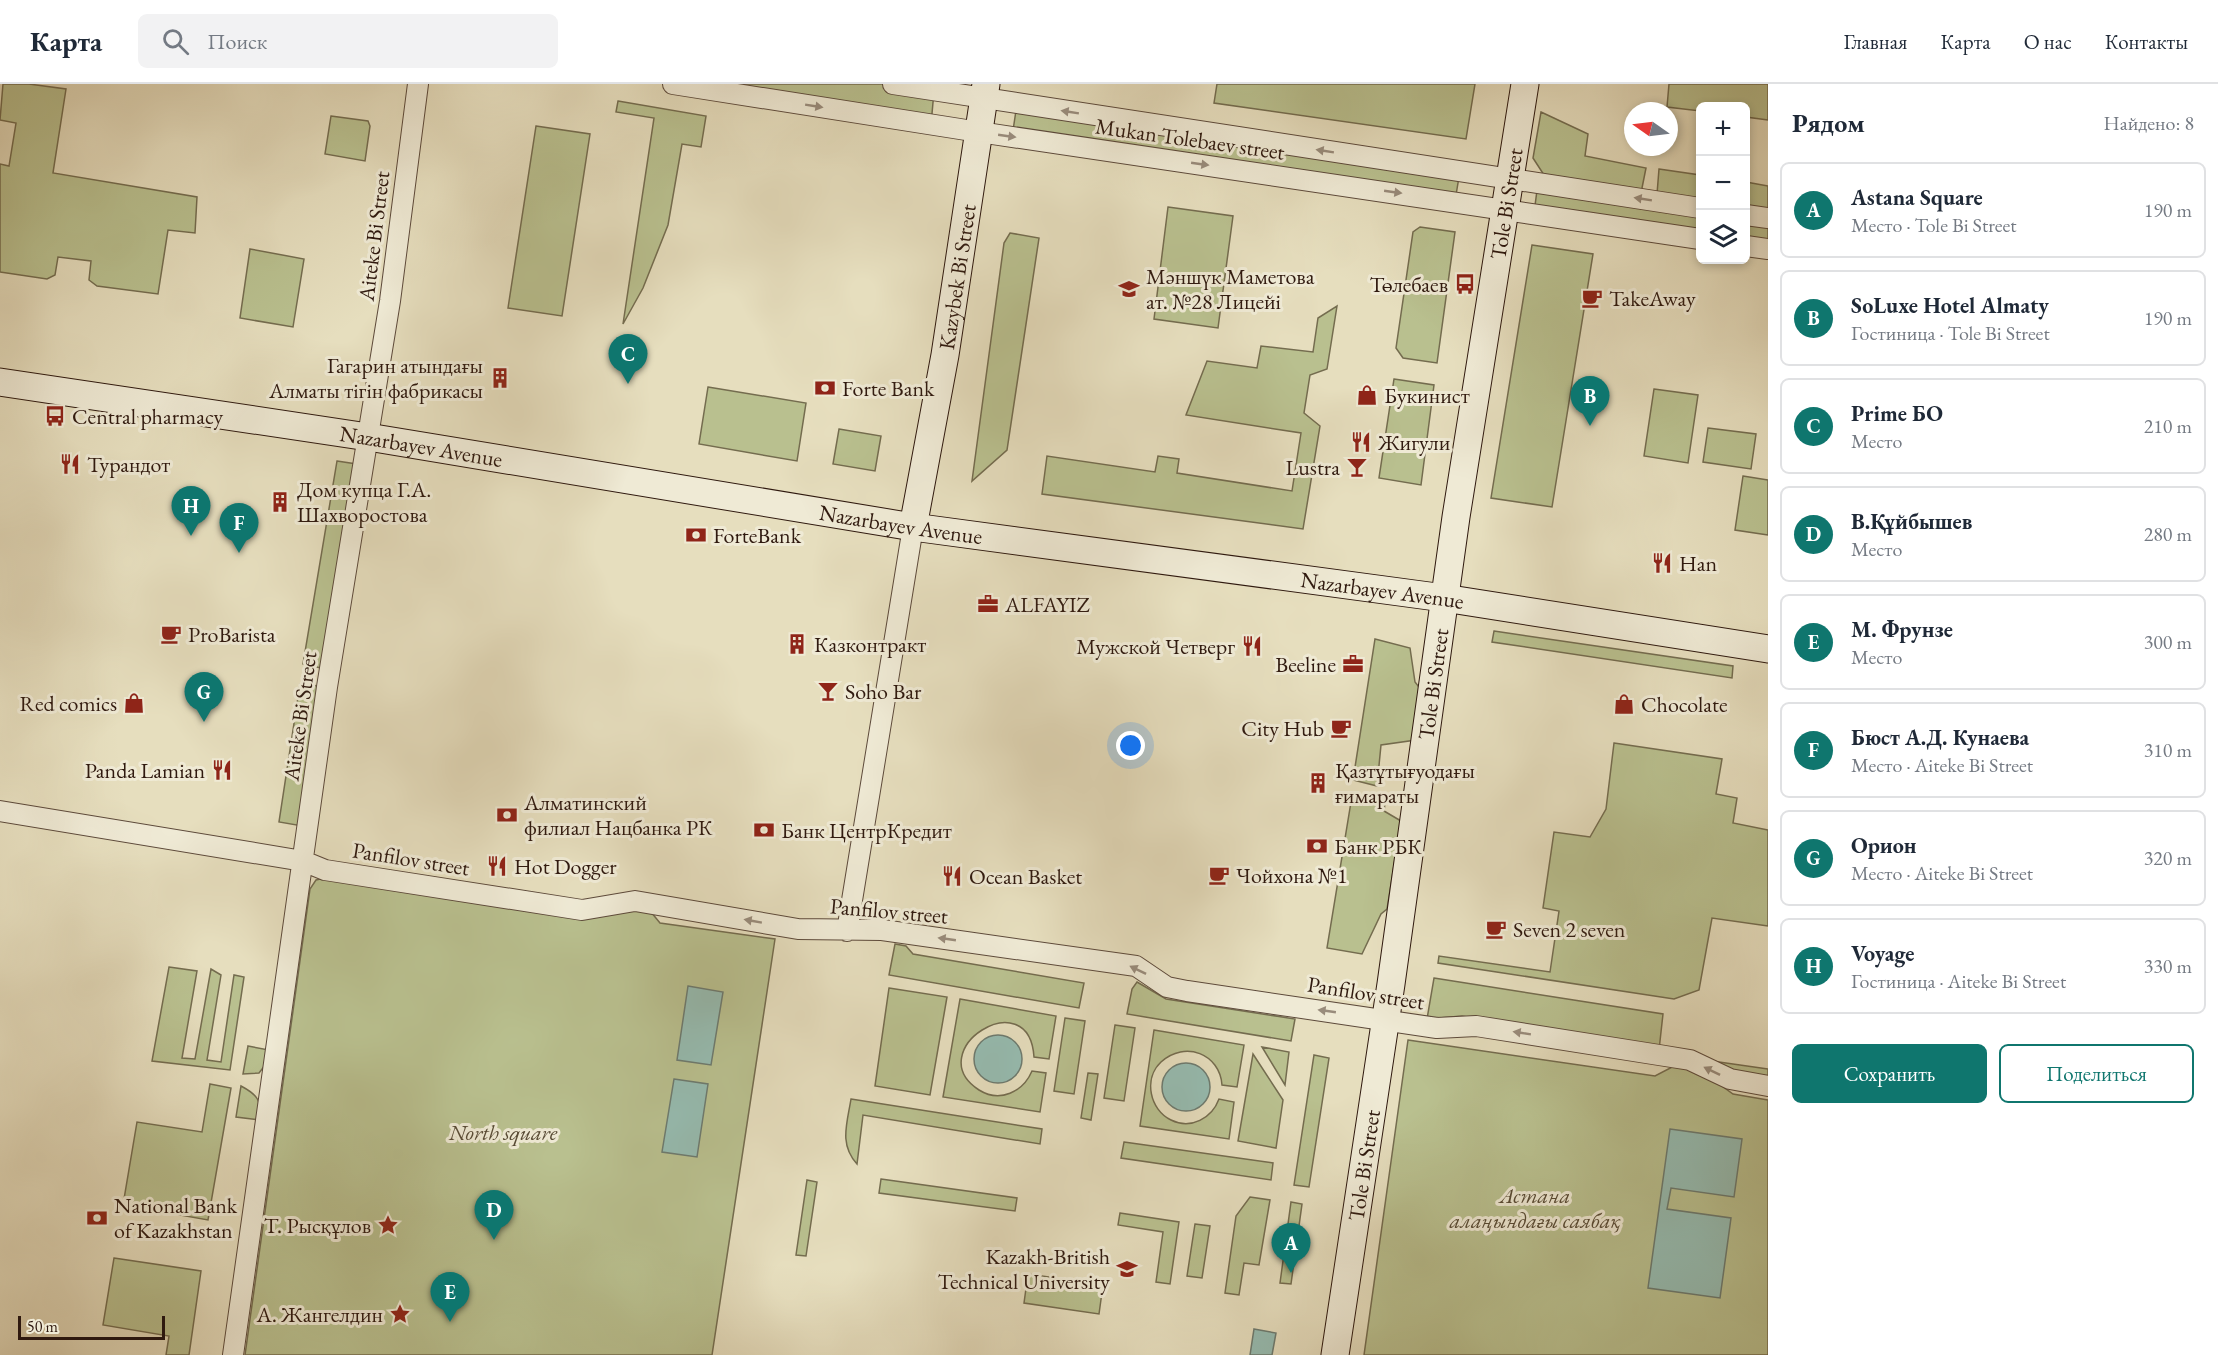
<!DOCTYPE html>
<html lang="ru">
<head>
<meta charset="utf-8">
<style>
  :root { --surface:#fff; --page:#f2f2f3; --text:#1f2937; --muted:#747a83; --line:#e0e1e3; --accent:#0f766e }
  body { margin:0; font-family:"EB Garamond",serif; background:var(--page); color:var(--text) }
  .controls { position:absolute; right:18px; top:18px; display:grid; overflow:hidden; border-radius:9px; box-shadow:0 3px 9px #0003 }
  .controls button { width:54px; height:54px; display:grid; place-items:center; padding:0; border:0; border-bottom:2px solid var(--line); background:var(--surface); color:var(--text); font:30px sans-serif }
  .compass { position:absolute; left:1624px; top:18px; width:54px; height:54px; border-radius:50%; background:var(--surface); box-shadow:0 3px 9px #0003; rotate:284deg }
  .scale { position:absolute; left:18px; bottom:15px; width:147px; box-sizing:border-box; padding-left:6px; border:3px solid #2f190f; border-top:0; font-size:16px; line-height:21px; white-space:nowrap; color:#2f190f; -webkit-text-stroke:4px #efead5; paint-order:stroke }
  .you { position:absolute; left:1131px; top:662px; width:21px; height:21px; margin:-15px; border:4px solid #fff; border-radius:50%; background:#1a73e8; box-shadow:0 0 0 9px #1a73e833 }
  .badge { display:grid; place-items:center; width:39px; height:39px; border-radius:50%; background:var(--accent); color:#fff; font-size:20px; font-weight:700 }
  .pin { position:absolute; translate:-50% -50px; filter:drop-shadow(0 2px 3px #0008) }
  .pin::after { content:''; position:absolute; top:32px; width:21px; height:18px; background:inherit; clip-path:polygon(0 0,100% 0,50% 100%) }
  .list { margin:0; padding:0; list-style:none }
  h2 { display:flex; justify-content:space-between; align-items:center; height:78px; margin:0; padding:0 24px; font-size:26px }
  h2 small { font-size:20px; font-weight:400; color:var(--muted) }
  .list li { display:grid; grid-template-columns:39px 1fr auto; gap:18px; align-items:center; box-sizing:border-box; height:96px; margin:0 12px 12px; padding:0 12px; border:2px solid var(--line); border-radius:9px }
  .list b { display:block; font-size:22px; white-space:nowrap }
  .list p { margin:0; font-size:20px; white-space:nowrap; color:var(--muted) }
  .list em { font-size:20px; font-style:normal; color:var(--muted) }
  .actions { display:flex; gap:12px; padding:18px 24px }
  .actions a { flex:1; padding:14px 0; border:2px solid var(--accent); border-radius:9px; text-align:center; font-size:21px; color:var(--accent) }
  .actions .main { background:var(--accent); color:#fff }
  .icon { flex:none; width:33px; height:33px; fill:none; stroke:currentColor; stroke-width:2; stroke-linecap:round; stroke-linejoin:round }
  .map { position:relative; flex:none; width:1768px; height:1271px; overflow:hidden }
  header { display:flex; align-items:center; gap:36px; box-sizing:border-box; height:84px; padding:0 30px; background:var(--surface); border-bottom:2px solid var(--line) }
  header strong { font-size:28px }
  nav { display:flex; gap:33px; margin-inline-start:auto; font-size:21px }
  .search { width:420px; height:54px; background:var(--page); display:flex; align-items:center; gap:15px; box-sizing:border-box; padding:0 21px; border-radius:9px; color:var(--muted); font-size:22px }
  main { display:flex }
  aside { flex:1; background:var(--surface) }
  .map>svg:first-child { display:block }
</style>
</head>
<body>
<header>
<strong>Карта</strong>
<div class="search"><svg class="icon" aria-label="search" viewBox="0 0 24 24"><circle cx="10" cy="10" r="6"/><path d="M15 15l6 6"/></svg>Поиск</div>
<nav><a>Главная</a><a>Карта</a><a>О нас</a><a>Контакты</a></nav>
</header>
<main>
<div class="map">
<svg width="1768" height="1271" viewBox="0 0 1768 1271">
  <rect width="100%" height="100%" fill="#e6debe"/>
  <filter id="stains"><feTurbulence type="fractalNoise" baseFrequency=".00333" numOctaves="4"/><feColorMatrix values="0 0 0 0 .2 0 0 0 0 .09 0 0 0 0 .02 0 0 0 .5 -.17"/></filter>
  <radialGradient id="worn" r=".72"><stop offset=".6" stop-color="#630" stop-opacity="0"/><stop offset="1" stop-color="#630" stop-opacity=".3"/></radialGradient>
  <path fill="#b9c08f" stroke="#746c4f" stroke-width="1.5" d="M3 0H29L66 5 53 89 197 113 195 149 168 146 158 210 97 202 89 196 91 177 58 173 55 191 47 195 0 188V80L9 82 16 39 0 36Z
    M673 0H893L934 7 931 41Z
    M1217 0H1475L1466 55 1214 19Z
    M1669 0H1768V36L1746 33V22H1700V27L1667 23Z
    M618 17 706 32 701 63 682 60 668 141 643 204 623 240 654 34 616 28Z
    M1017 20 1460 87 1455 117 1012 53Z
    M1541 28 1588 50 1585 72 1646 84 1640 114 1700 124V155L1534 129 1538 99 1546 94 1533 74Z
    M331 32 368 37 370 42 365 77 325 70Z
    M536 42 590 50 562 232 508 224Z
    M1659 85 1700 91V116L1657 110Z
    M1746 98 1768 102V126L1746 123Z
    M1168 123 1233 132 1218 244 1154 235Z
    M1746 130 1768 134V165L1746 162Z
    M1420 143 1455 148 1437 279 1403 274 1396 264 1413 148Z
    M1010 149 1039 154 1007 366 972 397 1004 159Z
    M1532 161 1593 170 1552 423 1491 414Z
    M250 165 304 175 293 243 240 234Z
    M1337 222 1327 285 1310 291 1304 329 1320 342 1303 445 1042 410 1047 372 1155 388 1158 372 1179 375 1177 389 1292 407 1301 349 1186 331 1207 277 1257 284 1261 262 1313 268 1318 234Z
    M1394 295 1434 301 1421 401 1379 394Z
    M708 303 806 319 797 377 699 360Z
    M1654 305 1698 311 1688 379 1644 372Z
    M1708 344 1756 350 1751 385 1703 378Z
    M839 345 881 352 875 387 833 380Z
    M337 377 363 381 330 586 303 580Z
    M1743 392 1768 396V451L1735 446Z
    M1494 547 1733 582 1732 594 1492 558Z
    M1375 555 1410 564 1415 598 1425 611 1416 656 1381 661 1377 702 1353 696Z
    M300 600 327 603 308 743 279 738Z
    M1614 659 1722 675 1716 710 1737 714 1733 739 1768 746V842L1712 834 1699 906 1674 915 1438 879 1439 872 1550 888 1559 827 1543 824 1554 748 1590 753 1606 725Z
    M1352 712H1386L1384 727 1401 737 1387 825 1381 830 1362 870 1327 864Z
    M329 793 651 828 660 839 775 855 712 1271H245L310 805 316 796Z
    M895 860 906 862 913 870 1084 899 1079 924 889 891Z
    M169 883 197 887 182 974 195 975 211 885 221 891 207 976 221 978 234 891 244 893 230 986 152 977Z
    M1434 894 1663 930 1659 966 1462 932 1427 935Z
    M1137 898 1166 915 1295 935 1291 957 1127 930 1132 905Z
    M889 904 947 913 930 1011 875 1002Z
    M960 915 1056 932 1049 975 1034 973C1029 896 919 967 979 1006 1000 1019 1023 1008 1032 987L1046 989 1040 1028 943 1013Z
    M1065 934 1085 937 1074 1010 1054 1007Z
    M1115 941 1135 944 1124 1017 1104 1014Z
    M1154 946 1244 961 1237 1003 1222 1001C1220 970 1185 956 1161 978 1143 995 1150 1026 1171 1036 1191 1046 1212 1034 1219 1015L1234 1018 1229 1055 1140 1042Z
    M1408 956 1655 992 1676 981 1696 983 1733 1010 1768 1016V1271H1364Z
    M248 962 269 966 266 980 259 989 243 990Z
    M1262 963 1289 968 1285 1001Z
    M1253 970 1283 1016 1276 1064 1238 1057Z
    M1314 971 1329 974 1309 1103 1294 1101Z
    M1712 977 1768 985V995L1724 988Z
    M1088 989 1098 990 1091 1036 1081 1034Z
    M210 1000 231 1004 208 1136 123 1121 137 1038 202 1048Z
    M241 1002C258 1011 262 1017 259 1036L236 1033Z
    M851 1015 1042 1045 1040 1060 863 1031 857 1080C839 1060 847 1040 851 1015Z
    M1124 1058 1273 1079 1271 1096 1121 1074Z
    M881 1095 1017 1114 1015 1127 879 1109Z
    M807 1096 817 1098 806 1172 796 1171Z
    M1250 1113 1270 1116 1259 1181 1244 1179 1239 1211 1225 1209 1236 1132Z
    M1291 1118 1302 1120 1291 1200 1280 1199Z
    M1120 1129 1179 1138 1170 1200 1156 1198 1163 1148 1118 1141Z
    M1195 1140 1210 1142 1202 1194 1187 1192Z
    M114 1174 201 1187 189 1271H166L169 1252 103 1241Z
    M1028 1190 1103 1201 1099 1230 1024 1219Z"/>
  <path fill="#96bcb1" stroke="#6d7b70" stroke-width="1.5" d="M688 902 723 908 711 981 677 976Z
    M974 975a24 24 0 1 1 48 0a24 24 0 1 1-48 0Z
    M1162 1003a24 24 0 1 1 48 0a24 24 0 1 1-48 0Z
    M674 995 708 1000 697 1073 662 1068Z
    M1670 1045 1742 1055 1734 1113 1671 1104 1667 1125 1731 1134 1720 1214 1648 1204Z
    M1254 1245 1276 1249 1272 1271H1250Z"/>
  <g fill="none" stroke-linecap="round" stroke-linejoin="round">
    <g stroke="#5d4a3b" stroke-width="22">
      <path id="street" d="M673 0 979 48 1700 155
        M893 0 1700 124
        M1746 131 1768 134
        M1746 162 1768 165
        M0 727 303 777 325 786 582 826 635 817 798 845 882 846 1136 882 1167 903 1187 907 1437 944 1476 942 1659 971 1690 976 1730 995 1768 1002
        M847 847 913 443
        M233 1271 327 603 390 217 418 0"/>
    </g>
    <g stroke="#2f190f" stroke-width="29">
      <g id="secondary">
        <path id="s1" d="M0 298 368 353 913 443 1444 514 1768 565"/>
        <path id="s2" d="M913 443 945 271 986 0"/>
        <path id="s3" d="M1335 1271 1391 900 1456 433 1525 0"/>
      </g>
    </g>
    <use href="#street" stroke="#efead5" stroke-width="20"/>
    <use href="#secondary" stroke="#efead5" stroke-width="27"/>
  </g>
  <defs><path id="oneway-solid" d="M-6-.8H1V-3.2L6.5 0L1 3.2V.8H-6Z" transform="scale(1.5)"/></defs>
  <g fill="#998c7c">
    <use href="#oneway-solid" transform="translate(814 22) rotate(9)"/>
    <use href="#oneway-solid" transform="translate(1070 28) rotate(-171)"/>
    <use href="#oneway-solid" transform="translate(1007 52) rotate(8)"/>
    <use href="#oneway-solid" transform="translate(1325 67) rotate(-171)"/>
    <use href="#oneway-solid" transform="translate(1200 80) rotate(8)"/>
    <use href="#oneway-solid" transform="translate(1393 108) rotate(8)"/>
    <use href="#oneway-solid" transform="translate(1643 115) rotate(-171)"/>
    <use href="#oneway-solid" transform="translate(753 837) rotate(-170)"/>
    <use href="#oneway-solid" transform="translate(947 855) rotate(-172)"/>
    <use href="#oneway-solid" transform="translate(1138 886) rotate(-154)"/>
    <use href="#oneway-solid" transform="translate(1327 927) rotate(-172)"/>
    <use href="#oneway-solid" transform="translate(1522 949) rotate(-171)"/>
    <use href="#oneway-solid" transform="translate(1712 987) rotate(-154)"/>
  </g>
  <defs>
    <g id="bus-bare" transform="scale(1.62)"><path d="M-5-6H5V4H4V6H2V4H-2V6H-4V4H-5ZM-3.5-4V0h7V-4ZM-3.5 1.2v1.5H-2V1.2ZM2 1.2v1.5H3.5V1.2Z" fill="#8f2418" stroke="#efead5" stroke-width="2.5" paint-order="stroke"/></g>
    <g id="school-bare" transform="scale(1.62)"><path d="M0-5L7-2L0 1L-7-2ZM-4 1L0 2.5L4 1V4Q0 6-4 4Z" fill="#8f2418" stroke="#efead5" stroke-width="2.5" paint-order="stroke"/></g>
    <g id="cafe-bare" transform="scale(1.62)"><path d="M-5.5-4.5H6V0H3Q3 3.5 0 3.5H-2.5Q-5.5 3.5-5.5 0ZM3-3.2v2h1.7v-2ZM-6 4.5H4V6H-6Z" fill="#8f2418" stroke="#efead5" stroke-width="2.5" paint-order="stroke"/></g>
    <g id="building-bare" transform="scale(1.62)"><path d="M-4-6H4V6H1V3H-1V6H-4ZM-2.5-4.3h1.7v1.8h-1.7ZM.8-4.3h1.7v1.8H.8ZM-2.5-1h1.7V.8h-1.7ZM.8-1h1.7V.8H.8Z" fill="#8f2418" stroke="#efead5" stroke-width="2.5" paint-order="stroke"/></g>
    <g id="bank-bare" transform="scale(1.62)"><path d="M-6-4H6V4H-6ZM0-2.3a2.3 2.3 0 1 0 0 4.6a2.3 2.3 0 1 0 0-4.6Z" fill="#8f2418" stroke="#efead5" stroke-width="2.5" paint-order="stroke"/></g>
    <g id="shop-bare" transform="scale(1.62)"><path d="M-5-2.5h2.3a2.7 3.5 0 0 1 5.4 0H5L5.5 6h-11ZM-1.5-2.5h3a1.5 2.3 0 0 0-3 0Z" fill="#8f2418" stroke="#efead5" stroke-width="2.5" paint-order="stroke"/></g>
    <g id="restaurant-bare" transform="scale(1.62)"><path d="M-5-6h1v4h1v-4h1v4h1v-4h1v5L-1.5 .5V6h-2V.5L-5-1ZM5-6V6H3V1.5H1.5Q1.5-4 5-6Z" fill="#8f2418" stroke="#efead5" stroke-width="2.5" paint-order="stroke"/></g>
    <g id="bar-bare" transform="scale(1.62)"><path d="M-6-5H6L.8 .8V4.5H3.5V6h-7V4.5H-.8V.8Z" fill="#8f2418" stroke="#efead5" stroke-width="2.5" paint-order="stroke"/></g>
    <g id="office-bare" transform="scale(1.62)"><path d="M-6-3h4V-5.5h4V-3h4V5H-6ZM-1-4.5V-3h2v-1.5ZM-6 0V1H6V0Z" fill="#8f2418" stroke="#efead5" stroke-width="2.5" paint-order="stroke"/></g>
    <g id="sight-bare" transform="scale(1.62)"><path d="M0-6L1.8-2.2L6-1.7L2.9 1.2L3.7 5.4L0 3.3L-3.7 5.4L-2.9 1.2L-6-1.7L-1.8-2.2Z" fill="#8f2418" stroke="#efead5" stroke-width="2.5" paint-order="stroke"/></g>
    <g id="university-bare" transform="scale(1.62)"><path d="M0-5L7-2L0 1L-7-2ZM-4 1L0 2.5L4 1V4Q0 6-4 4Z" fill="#8f2418" stroke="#efead5" stroke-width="2.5" paint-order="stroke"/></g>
  </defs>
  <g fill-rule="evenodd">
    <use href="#bus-bare" x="1465" y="200"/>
    <use href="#school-bare" x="1129" y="205"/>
    <use href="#cafe-bare" x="1592" y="214"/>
    <use href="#building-bare" x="500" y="294"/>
    <use href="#bank-bare" x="825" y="304"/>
    <use href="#shop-bare" x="1367" y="311"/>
    <use href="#bus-bare" x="55" y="332"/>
    <use href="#restaurant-bare" x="1361" y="358"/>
    <use href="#restaurant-bare" x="70" y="380"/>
    <use href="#bar-bare" x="1357" y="383"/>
    <use href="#building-bare" x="280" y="418"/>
    <use href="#bank-bare" x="696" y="451"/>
    <use href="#restaurant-bare" x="1662" y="479"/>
    <use href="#office-bare" x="988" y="520"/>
    <use href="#cafe-bare" x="171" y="550"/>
    <use href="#building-bare" x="797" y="560"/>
    <use href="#restaurant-bare" x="1252" y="562"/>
    <use href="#office-bare" x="1353" y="580"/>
    <use href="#bar-bare" x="828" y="607"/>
    <use href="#shop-bare" x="134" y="619"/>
    <use href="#shop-bare" x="1624" y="620"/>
    <use href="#cafe-bare" x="1341" y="644"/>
    <use href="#restaurant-bare" x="222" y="686"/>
    <use href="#building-bare" x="1318" y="699"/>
    <use href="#bank-bare" x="507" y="731"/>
    <use href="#bank-bare" x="764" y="746"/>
    <use href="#bank-bare" x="1317" y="762"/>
    <use href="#restaurant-bare" x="497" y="782"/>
    <use href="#cafe-bare" x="1219" y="791"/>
    <use href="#restaurant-bare" x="952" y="792"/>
    <use href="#cafe-bare" x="1496" y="845"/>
    <use href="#bank-bare" x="97" y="1134"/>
    <use href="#sight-bare" x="388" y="1141"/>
    <use href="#university-bare" x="1127" y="1185"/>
    <use href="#sight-bare" x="400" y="1230"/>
  </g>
  <g text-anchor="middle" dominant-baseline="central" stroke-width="6" stroke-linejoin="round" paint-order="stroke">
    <g font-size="22" fill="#2f190f" stroke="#efead5">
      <text transform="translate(1190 55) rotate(8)">Mukan Tolebaev street</text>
      <text stroke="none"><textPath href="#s3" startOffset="1164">Tole Bi Street</textPath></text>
      <text transform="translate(374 152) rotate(-83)">Aiteke Bi Street</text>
      <text stroke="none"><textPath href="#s2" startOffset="254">Kazybek Bi Street</textPath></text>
      <text stroke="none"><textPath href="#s1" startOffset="426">Nazarbayev Avenue</textPath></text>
      <text stroke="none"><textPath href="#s1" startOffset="912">Nazarbayev Avenue</textPath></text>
      <text stroke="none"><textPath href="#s1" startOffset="1398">Nazarbayev Avenue</textPath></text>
      <text stroke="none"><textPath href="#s3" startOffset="678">Tole Bi Street</textPath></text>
      <text transform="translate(300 632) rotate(-82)">Aiteke Bi Street</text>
      <text transform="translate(411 775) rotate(9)">Panfilov street</text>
      <text transform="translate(889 827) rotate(5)">Panfilov street</text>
      <text transform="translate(1366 909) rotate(9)">Panfilov street</text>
      <text stroke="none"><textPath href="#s3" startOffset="192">Tole Bi Street</textPath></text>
    </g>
    <g font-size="22" fill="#2f190f" stroke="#efead5" text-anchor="start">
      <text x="1146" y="192">Мәншүк Маметова<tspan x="1146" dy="25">ат. №28 Лицейі</tspan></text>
      <text x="1448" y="200" text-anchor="end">Төлебаев</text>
      <text x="1609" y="214">TakeAway</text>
      <text x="483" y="281" text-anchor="end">Гагарин атындағы<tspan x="483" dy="25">Алматы тігін фабрикасы</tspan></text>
      <text x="842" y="304">Forte Bank</text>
      <text x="1384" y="311">Букинист</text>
      <text x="72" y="332">Central pharmacy</text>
      <text x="1378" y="358">Жигули</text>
      <text x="87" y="380">Турандот</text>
      <text x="1340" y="383" text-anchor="end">Lustra</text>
      <text x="297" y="405">Дом купца Г.А.<tspan x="297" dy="25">Шахворостова</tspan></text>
      <text x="713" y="451">ForteBank</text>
      <text x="1679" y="479">Han</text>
      <text x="1005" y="520">ALFAYIZ</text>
      <text x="188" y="550">ProBarista</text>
      <text x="814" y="560">Казконтракт</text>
      <text x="1235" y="562" text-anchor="end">Мужской Четверг</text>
      <text x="1336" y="580" text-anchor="end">Beeline</text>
      <text x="845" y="607">Soho Bar</text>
      <text x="117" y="619" text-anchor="end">Red comics</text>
      <text x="1641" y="620">Chocolate</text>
      <text x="1324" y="644" text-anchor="end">City Hub</text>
      <text x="205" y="686" text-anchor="end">Panda Lamian</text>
      <text x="1335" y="686">Қазтұтығуодағы<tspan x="1335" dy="25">ғимараты</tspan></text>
      <text x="524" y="718">Алматинский<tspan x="524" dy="25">филиал Нацбанка РК</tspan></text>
      <text x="781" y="746">Банк ЦентрКредит</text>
      <text x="1334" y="762">Банк РБК</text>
      <text x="514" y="782">Hot Dogger</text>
      <text x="1236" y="791">Чойхона №1</text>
      <text x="969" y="792">Ocean Basket</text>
      <text x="1513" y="845">Seven 2 seven</text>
      <text x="114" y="1121">National Bank<tspan x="114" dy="25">of Kazakhstan</tspan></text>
      <text x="371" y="1141" text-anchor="end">Т. Рысқұлов</text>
      <text x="1110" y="1172" text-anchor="end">Kazakh-British<tspan x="1110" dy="25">Technical University</tspan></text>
      <text x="383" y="1230" text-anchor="end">А. Жангелдин</text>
    </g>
    <g font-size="22" font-style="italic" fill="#584b35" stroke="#efead5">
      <text x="503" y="1048">North square</text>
      <text x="1535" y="1111">Астана<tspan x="1535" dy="25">алаңындағы саябақ</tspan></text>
    </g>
  </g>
  <rect width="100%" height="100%" filter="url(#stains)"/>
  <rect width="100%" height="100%" fill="url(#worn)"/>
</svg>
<div class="controls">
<button>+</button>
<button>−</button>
<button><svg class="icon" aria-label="layers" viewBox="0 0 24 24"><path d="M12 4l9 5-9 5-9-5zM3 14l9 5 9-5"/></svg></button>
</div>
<svg class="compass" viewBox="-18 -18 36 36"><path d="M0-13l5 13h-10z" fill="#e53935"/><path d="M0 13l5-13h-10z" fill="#747a83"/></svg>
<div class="scale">50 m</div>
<div class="you"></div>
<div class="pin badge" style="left:1291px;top:1189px">A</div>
<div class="pin badge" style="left:1590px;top:342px">B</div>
<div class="pin badge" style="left:628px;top:300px">C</div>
<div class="pin badge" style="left:494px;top:1156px">D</div>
<div class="pin badge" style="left:450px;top:1238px">E</div>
<div class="pin badge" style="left:239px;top:469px">F</div>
<div class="pin badge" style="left:204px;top:638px">G</div>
<div class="pin badge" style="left:191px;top:452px">H</div>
</div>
<aside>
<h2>Рядом<small>Найдено: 8</small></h2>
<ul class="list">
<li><span class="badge">A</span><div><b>Astana Square</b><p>Место · Tole Bi Street</p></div><em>190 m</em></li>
<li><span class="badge">B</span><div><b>SoLuxe Hotel Almaty</b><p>Гостиница · Tole Bi Street</p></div><em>190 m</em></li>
<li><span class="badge">C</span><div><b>Prime БО</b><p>Место</p></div><em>210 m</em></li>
<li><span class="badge">D</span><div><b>В.Құйбышев</b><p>Место</p></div><em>280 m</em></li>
<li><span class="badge">E</span><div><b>М. Фрунзе</b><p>Место</p></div><em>300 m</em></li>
<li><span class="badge">F</span><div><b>Бюст А.Д. Кунаева</b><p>Место · Aiteke Bi Street</p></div><em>310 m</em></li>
<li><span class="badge">G</span><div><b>Орион</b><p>Место · Aiteke Bi Street</p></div><em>320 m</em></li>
<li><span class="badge">H</span><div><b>Voyage</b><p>Гостиница · Aiteke Bi Street</p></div><em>330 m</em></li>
</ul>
<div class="actions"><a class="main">Сохранить</a><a>Поделиться</a></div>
</aside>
</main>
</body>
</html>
